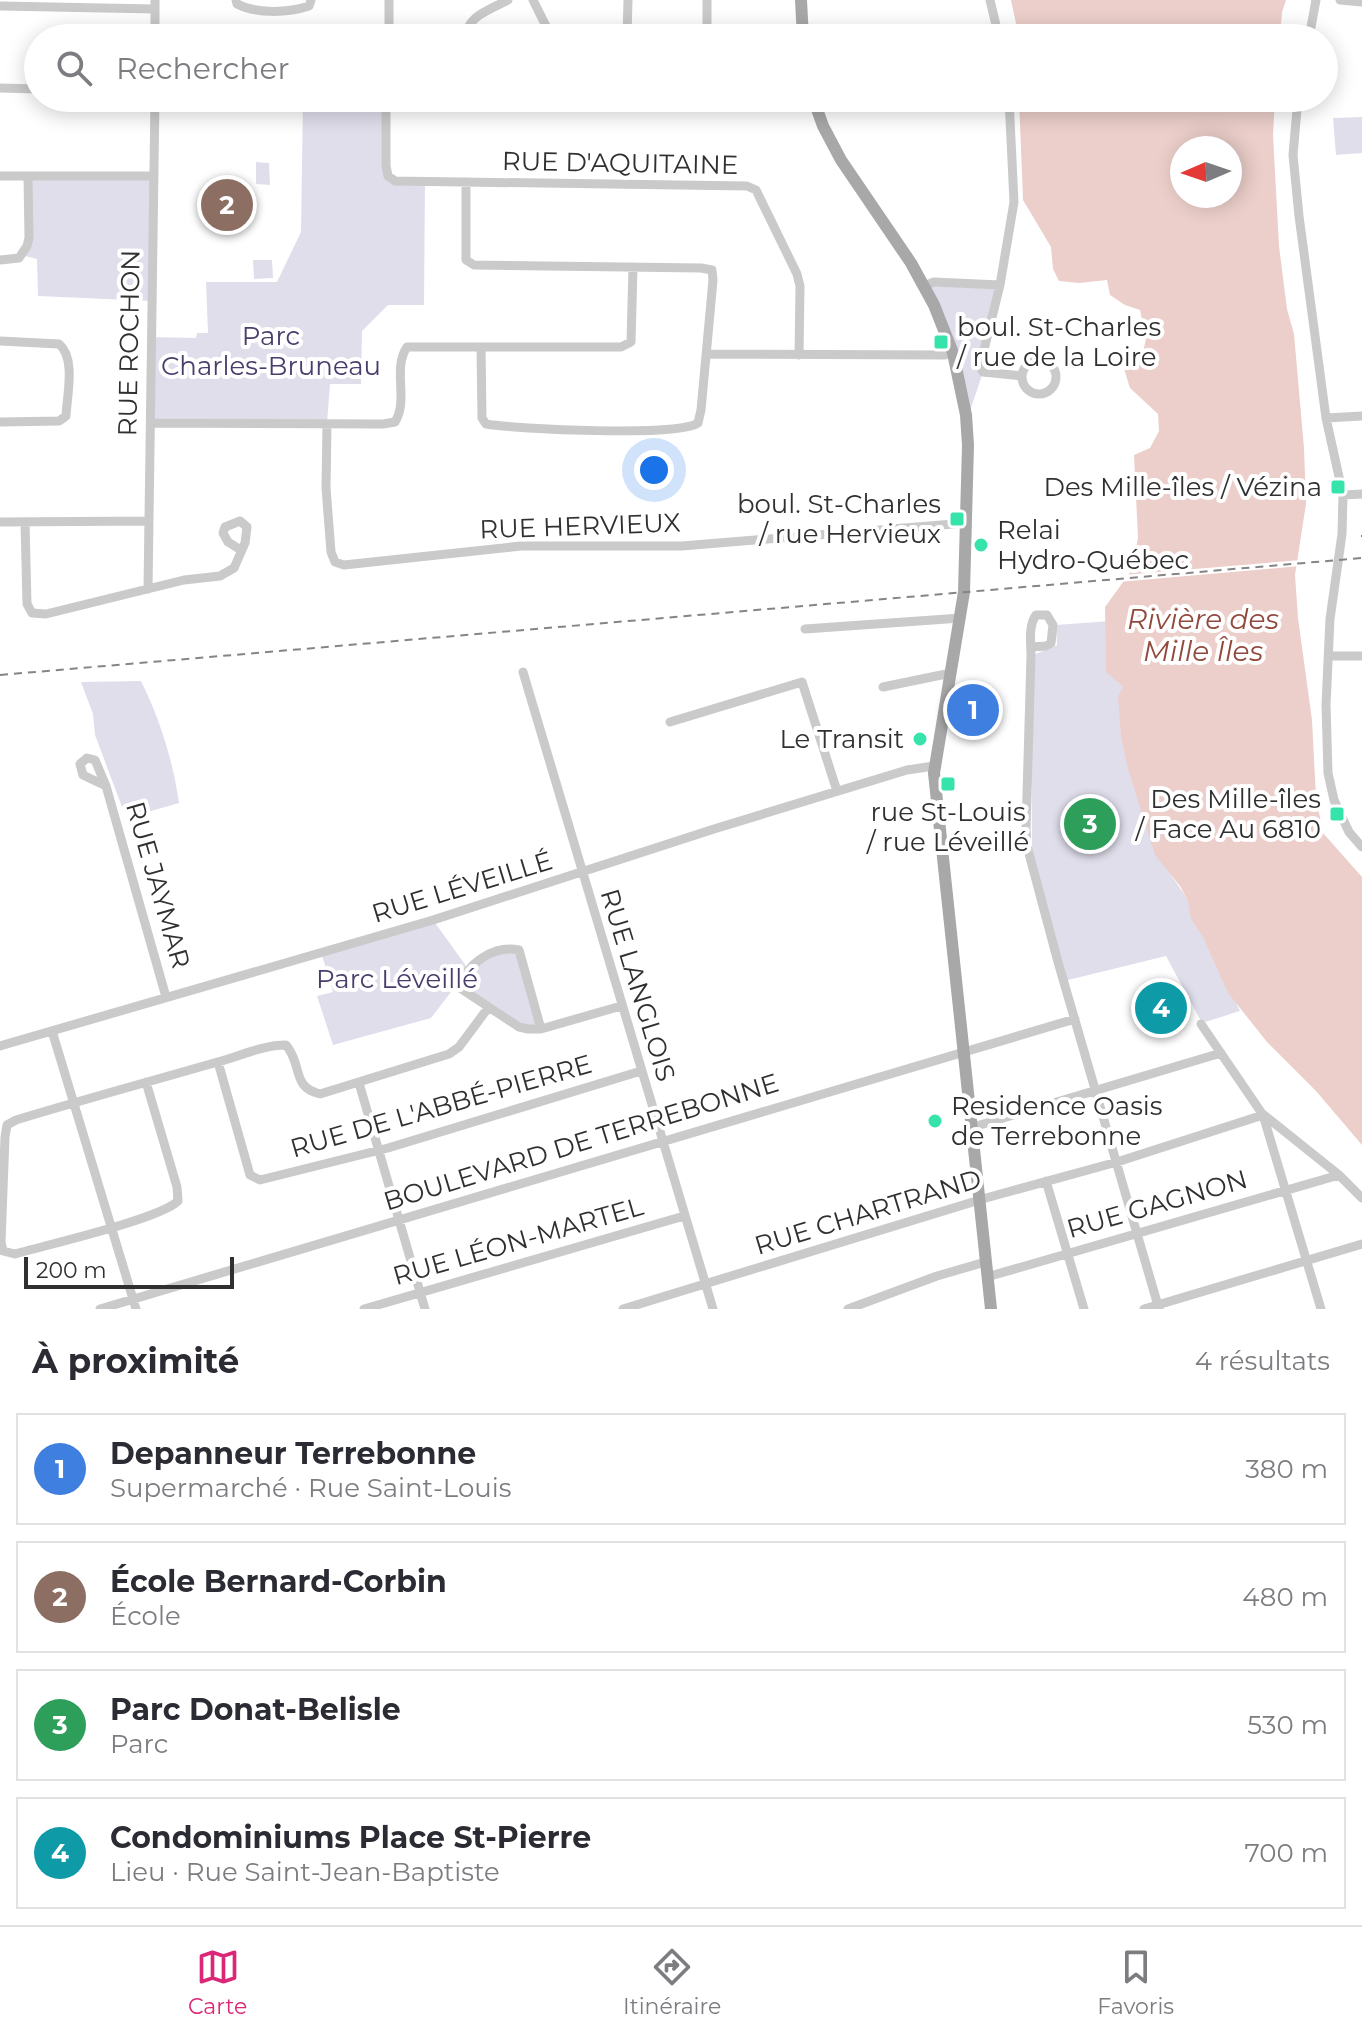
<!DOCTYPE html>
<html lang="fr">
<head>
<meta charset="utf-8">
<style>
  :root { --surface:#fff; --page:#f2f2f3; --text:#2b2b33; --muted:#7c7c81; --line:#e1e1e2; --accent:#db2777 }
  body { margin:0; font-family:Montserrat,sans-serif; background:var(--page); color:var(--text) }
  .compass { position:absolute; left:1170px; top:136px; width:72px; height:72px; border-radius:50%; background:var(--surface); box-shadow:0 4px 20px #0003; rotate:268deg }
  .scale { position:absolute; left:24px; bottom:20px; width:210px; box-sizing:border-box; padding-left:8px; border:4px solid #303030; border-top:0; font-size:22px; line-height:28px; white-space:nowrap; color:#303030; -webkit-text-stroke:6px #fff; paint-order:stroke }
  .you { position:absolute; left:654px; top:470px; width:28px; height:28px; margin:-20px; border:6px solid #fff; border-radius:50%; background:#1a73e8; box-shadow:0 0 0 12px #1a73e833 }
  .badge { display:grid; place-items:center; width:52px; height:52px; border-radius:50%; background:var(--accent); color:#fff; font-size:26px; font-weight:700 }
  .pin { position:absolute; translate:-50% -50%; border:4px solid #fff; box-shadow:0 2px 8px #0006 }
  .list { margin:0; padding:0; list-style:none }
  h2 { display:flex; justify-content:space-between; align-items:center; height:104px; margin:0; padding:0 32px; font-size:34px }
  h2 small { font-size:26px; font-weight:400; color:var(--muted) }
  .list li { display:grid; grid-template-columns:52px 1fr auto; gap:24px; align-items:center; box-sizing:border-box; height:112px; margin:0 16px 16px; padding:0 16px; border:2px solid var(--line); border-radius:0px }
  .list b { display:block; font-size:30px; white-space:nowrap }
  .list p { margin:0; font-size:26px; white-space:nowrap; color:var(--muted) }
  .list em { font-size:26px; font-style:normal; color:var(--muted) }
  .icon { flex:none; width:44px; height:44px; fill:none; stroke:currentColor; stroke-width:2; stroke-linecap:round; stroke-linejoin:round }
  .map { position:relative; flex:none; width:1362px; height:1309px; overflow:hidden }
  .search { position:absolute; background:var(--surface); box-shadow:0 4px 20px #0003; left:24px; right:24px; top:24px; height:88px; display:flex; align-items:center; gap:20px; box-sizing:border-box; padding:0 28px; border-radius:44px; color:var(--muted); font-size:30px }
  .sheet { height:616px; background:var(--surface) }
  nav { display:flex; justify-content:space-around; align-items:center; box-sizing:border-box; height:112px; border-top:2px solid var(--line); background:var(--surface); font-size:22px; color:var(--muted) }
  nav a { display:grid; justify-items:center; gap:4px }
  nav .on { color:var(--accent) }
  .map>svg:first-child { display:block }
</style>
</head>
<body>
<div class="map">
<svg width="1362" height="1309" viewBox="0 0 1362 1309">
  <rect width="100%" height="100%" fill="#fff"/>
  <path fill="#e1deec" d="M303 98H386L388 176 425 182 424 305H388L362 331 361 384H330L327 424 151 423V337L196 338 197 333H208L206 282H277L301 232Z
    M1362 117V153L1336 155 1333 118Z
    M256 162 269 163 270 185 256 184Z
    M29 178H154L151 301 38 296 37 259 21 255 27 247Z
    M253 260H272L273 278 254 279Z
    M1000 285 983 372 965 426 959 380 921 287Z
    M1110 621 1117 682 1123 687V746L1138 798 1163 863 1186 897 1240 1011 1202 1023 1166 956 1064 981 1032 849 1031 656 1057 645 1056 625Z
    M141 681C160 719 173 761 179 803L137 815 122 807 95 735 93 714 81 682Z
    M433 920 469 970 480 957 519 950 541 1029H528L460 988 451 992 431 1018 333 1045 317 996 333 992 321 952Z"/>
  <path fill="#eccfca" fill-rule="evenodd" d="M1011 0H1286L1282 12 1280 38H1019Z
    M1019 98H1275L1273 135 1279 246 1287 309 1294 334 1304 448 1306 504 1295 575 1298 618 1312 720 1316 797 1323 833 1362 877V1145L1316 1091 1267 1042 1228 993 1203 937 1191 919 1188 901 1180 886 1155 855 1128 769 1121 737 1118 696 1123 687 1106 672 1105 607 1131 571 1138 538 1134 455 1150 448 1159 431 1158 414 1130 388 1120 356 1143 353 1146 338 1140 310 1125 305 1110 295 1107 280 1079 283 1059 281 1053 269 1051 247 1023 200ZM1182 148H1230V196H1182Z"/>
  <path fill="#fff" d="M1301 560 1300 566 1118 582 1123 575Z"/>
  <g fill="none" stroke-linecap="round" stroke-linejoin="round">
    <path stroke="#cacaca" stroke-width="9" d="M236 0 237 4C256 14 288 13 309 6L311 0
      M389 0V38
      M533 0 547 28 546 38
      M990 0 999 38
      M1340 0 1362 2
      M0 6 155 9
      M155 38V0
      M466 38C466 16 490 10 508 0
      M627 38 628 0
      M707 38V0
      M1309 38 1316 0
      M0 88 38 89
      M386 98V166L388 176 395 181 747 186 756 190 797 274 800 286 799 355
      M1009 98 1014 202 1000 285 980 366 983 372 1022 376
      M1298 98 1293 155 1299 216 1326 418 1343 495 1342 534 1330 619 1326 705 1328 773 1334 800 1349 832 1362 847
      M0 176H154
      M466 182V260L474 265 701 268 712 270 713 280 701 410 698 423C678 437 516 429 486 424L482 418 481 347
      M0 260 19 258 27 246 29 238 28 177
      M924 286 934 282 1000 285
      M0 341 59 344C76 358 67 395 66 416L59 421 0 422
      M706 354 945 355 953 353
      M1022 377a17 17 0 1 1 34 0a17 17 0 1 1-34 0Z
      M1326 418 1362 416
      M151 423 383 424 395 422C409 400 392 369 407 347H621L631 342 633 267
      M327 424 326 488 331 552 335 562 344 565 521 546H682L966 523
      M1343 495 1362 494
      M0 522 148 521
      M25 522 27 604 32 613 46 614 184 580 220 576 234 568 245 543 247 527 240 521 225 527 223 533 228 542 241 550
      M148 589 155 98
      M805 629 961 618
      M1031 647 1046 646 1051 643 1053 625 1047 615H1036C1028 626 1031 644 1031 656L1026 829 1027 846 1058 962 1159 1309
      M1330 656H1362
      M523 672 713 1309
      M883 687 951 673
      M670 722 802 682 837 791
      M106 786 83 775 80 764 87 758 95 760 106 786 166 997
      M1201 1024 1263 1115 1321 1309
      M541 1029 519 950C494 945 466 963 460 988L519 1027 528 1029H541L621 1006
      M52 1031 136 1309
      M0 1046 433 920 714 829 907 770 934 766
      M218 1062 250 1175 260 1180 388 1148 641 1071
      M146 1082 177 1187 178 1201C160 1219 46 1245 15 1254L3 1251 1 1242 5 1137 7 1125 16 1120C82 1100 148 1082 214 1063 238 1057 262 1045 286 1045 303 1065 291 1087 320 1094L449 1054 459 1047 488 1008
      M359 1083 425 1309
      M1264 1115 1339 1175 1362 1198
      M970 1128 1221 1053
      M1046 1181 1084 1309
      M987 1277 1339 1175
      M100 1309 1075 1019
      M364 1309 684 1216
      M623 1309 986 1198 1117 1162 1263 1115
      M848 1309 937 1276 985 1262
      M1144 1309 1362 1244"/>
    <path stroke="#a8a8a8" stroke-width="12" d="M801 0 803 38
      M813 98 823 126 841 160 911 263 934 305 953 353 966 415 968 445 964 592 934 773 991 1309"/>
    <path stroke="#858585" stroke-width="2" stroke-dasharray="8 6" stroke-linecap="butt" d="M1361 536H1362
      M0 675 1362 558"/>
  </g>
  <g fill="#35e3ab" stroke="#fff" stroke-width="3">
    <rect x="933" y="334" width="16" height="16" rx="4"/>
    <rect x="1330" y="479" width="16" height="16" rx="4"/>
    <rect x="949" y="511" width="16" height="16" rx="4"/>
    <circle cx="981" cy="545" r="8"/>
    <circle cx="920" cy="739" r="8"/>
    <rect x="940" y="776" width="16" height="16" rx="4"/>
    <rect x="1329" y="806" width="16" height="16" rx="4"/>
    <circle cx="935" cy="1121" r="8"/>
  </g>
  <g text-anchor="middle" dominant-baseline="central" stroke-width="8" stroke-linejoin="round" paint-order="stroke">
    <g font-size="26" fill="#303030" stroke="#fff">
      <text transform="translate(620 163) rotate(1)">RUE D'AQUITAINE</text>
      <text transform="translate(129 343) rotate(-89)">RUE ROCHON</text>
      <text transform="translate(580 526) rotate(-2)">RUE HERVIEUX</text>
      <text transform="translate(158 885) rotate(74)">RUE JAYMAR</text>
      <text transform="translate(462 887) rotate(-17)">RUE LÉVEILLÉ</text>
      <text transform="translate(638 985) rotate(73)">RUE LANGLOIS</text>
      <text transform="translate(441 1106) rotate(-16)">RUE DE L'ABBÉ-PIERRE</text>
      <text transform="translate(581 1142) rotate(-17)">BOULEVARD DE TERREBONNE</text>
      <text transform="translate(1157 1204) rotate(-16)">RUE GAGNON</text>
      <text transform="translate(868 1212) rotate(-17)">RUE CHARTRAND</text>
      <text transform="translate(518 1241) rotate(-16)">RUE LÉON-MARTEL</text>
    </g>
    <g font-size="26" fill="#303030" stroke="#fff" text-anchor="end">
      <text x="957" y="327" text-anchor="start">boul. St-Charles<tspan x="957" dy="30">/ rue de la Loire</tspan></text>
      <text x="1322" y="487">Des Mille-îles / Vézina</text>
      <text x="941" y="504">boul. St-Charles<tspan x="941" dy="30">/ rue Hervieux</tspan></text>
      <text x="997" y="530" text-anchor="start">Relai<tspan x="997" dy="30">Hydro-Québec</tspan></text>
      <text x="904" y="739">Le Transit</text>
      <text x="1321" y="799">Des Mille-îles<tspan x="1321" dy="30">/ Face Au 6810</tspan></text>
      <text x="948" y="812" text-anchor="middle">rue St-Louis<tspan x="948" dy="30">/ rue Léveillé</tspan></text>
      <text x="951" y="1106" text-anchor="start">Residence Oasis<tspan x="951" dy="30">de Terrebonne</tspan></text>
    </g>
    <g font-size="26" fill="#4a3d6b" stroke="#fff">
      <text x="271" y="336">Parc<tspan x="271" dy="30">Charles-Bruneau</tspan></text>
      <text x="397" y="979">Parc Léveillé</text>
    </g>
    <g font-size="28" font-style="italic" fill="#91493e" stroke="#fff">
      <text x="1203" y="619">Rivière des<tspan x="1203" dy="32">Mille Îles</tspan></text>
    </g>
  </g>
</svg>
<svg class="compass" viewBox="-18 -18 36 36"><path d="M0-13l5 13h-10z" fill="#e53935"/><path d="M0 13l5-13h-10z" fill="#7c7c81"/></svg>
<div class="scale">200 m</div>
<div class="you"></div>
<div class="pin badge" style="left:973px;top:710px;background:#3f7fe0">1</div>
<div class="pin badge" style="left:227px;top:205px;background:#8d6e63">2</div>
<div class="pin badge" style="left:1090px;top:824px;background:#2e9e5b">3</div>
<div class="pin badge" style="left:1161px;top:1008px;background:#0f9aa8">4</div>
<div class="search"><svg class="icon" aria-label="search" viewBox="0 0 24 24"><circle cx="10" cy="10" r="6"/><path d="M15 15l6 6"/></svg>Rechercher</div>
</div>
<section class="sheet">
<h2>À proximité<small>4 résultats</small></h2>
<ul class="list">
<li><span class="badge" style="background:#3f7fe0">1</span><div><b>Depanneur Terrebonne</b><p>Supermarché · Rue Saint-Louis</p></div><em>380 m</em></li>
<li><span class="badge" style="background:#8d6e63">2</span><div><b>École Bernard-Corbin</b><p>École</p></div><em>480 m</em></li>
<li><span class="badge" style="background:#2e9e5b">3</span><div><b>Parc Donat-Belisle</b><p>Parc</p></div><em>530 m</em></li>
<li><span class="badge" style="background:#0f9aa8">4</span><div><b>Condominiums Place St-Pierre</b><p>Lieu · Rue Saint-Jean-Baptiste</p></div><em>700 m</em></li>
</ul>
</section>
<nav>
<a class="on"><svg class="icon" aria-label="map" viewBox="0 0 24 24"><path d="M3 6l6-2 6 2 6-2v14l-6 2-6-2-6 2zM9 4v14M15 6v14"/></svg>Carte</a>
<a><svg class="icon" aria-label="directions" viewBox="0 0 24 24"><path d="M12 3l9 9-9 9-9-9zM9 14v-3h6M13 9l2 2-2 2"/></svg>Itinéraire</a>
<a><svg class="icon" aria-label="saved" viewBox="0 0 24 24"><path d="M7 4h10v16l-5-4-5 4z"/></svg>Favoris</a>
</nav>
</body>
</html>
